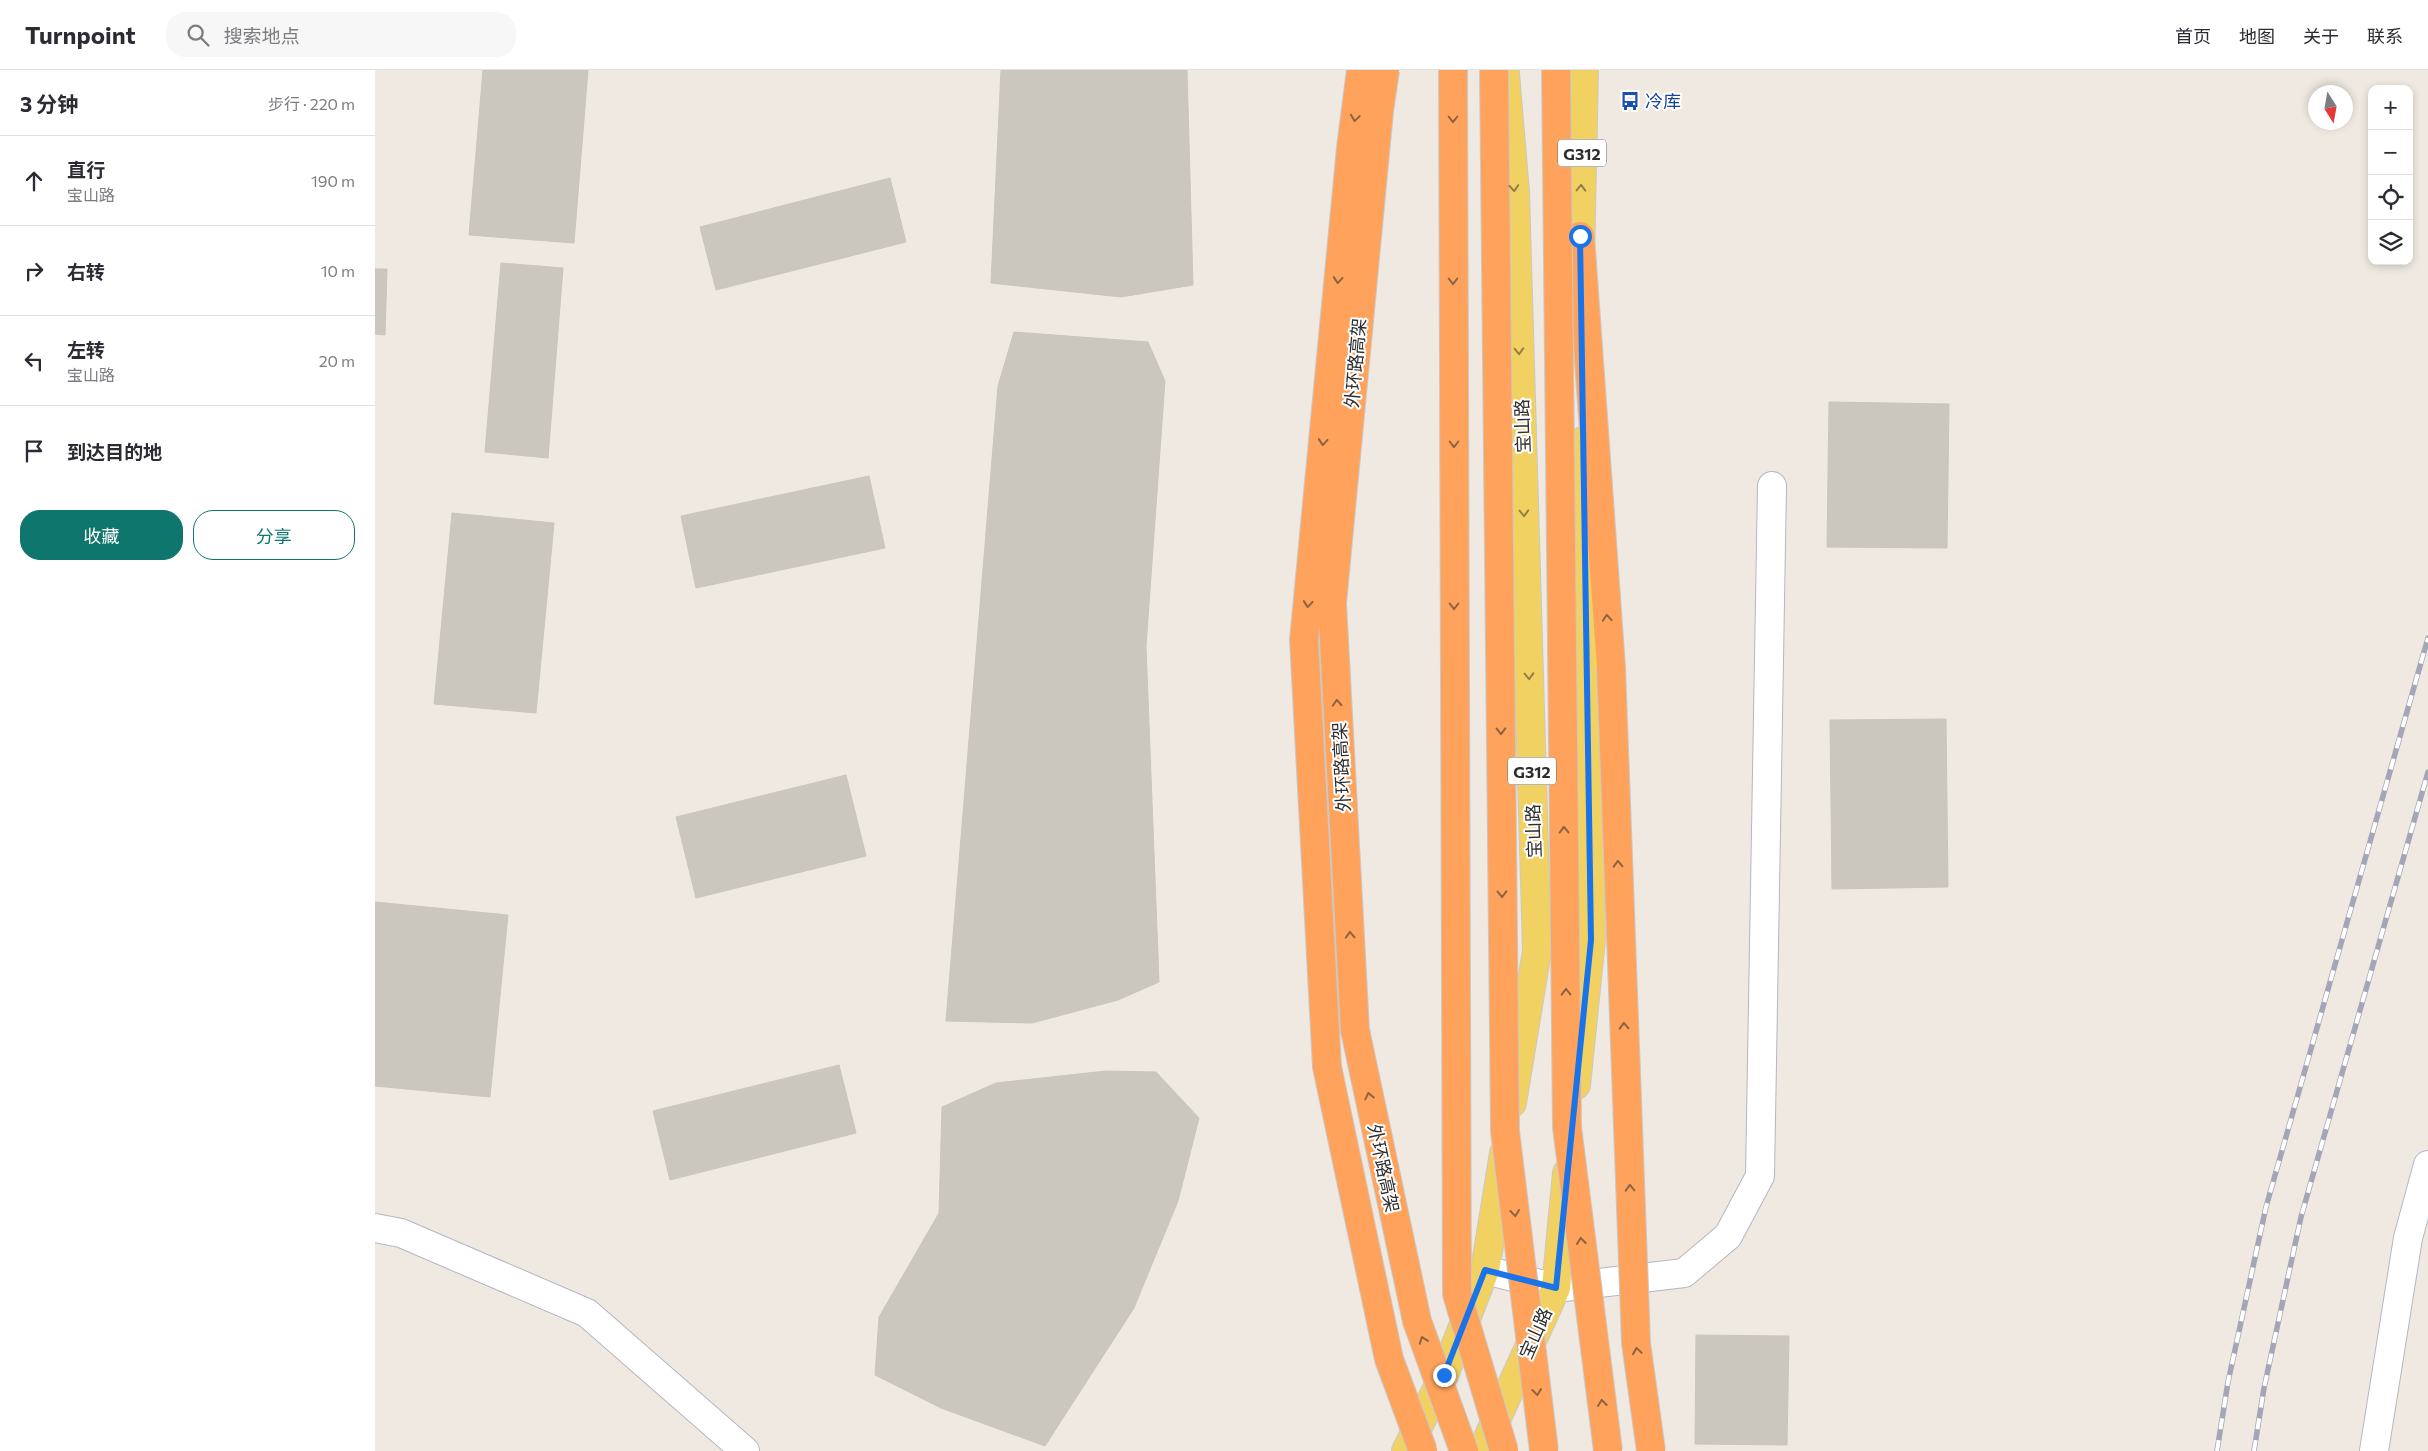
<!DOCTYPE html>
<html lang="zh">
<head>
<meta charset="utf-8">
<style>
  :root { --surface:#fff; --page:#f7f7f7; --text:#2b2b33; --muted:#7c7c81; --line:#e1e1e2; --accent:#0f766e }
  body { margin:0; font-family:Commissioner,"Noto Sans SC",sans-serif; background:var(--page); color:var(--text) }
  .controls { position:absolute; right:15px; top:15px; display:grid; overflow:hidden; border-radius:10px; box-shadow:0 2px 8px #0003 }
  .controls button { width:45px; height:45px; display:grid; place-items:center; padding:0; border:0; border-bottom:1px solid var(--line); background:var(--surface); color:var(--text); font:25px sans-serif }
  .compass { position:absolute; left:1933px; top:15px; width:45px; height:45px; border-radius:50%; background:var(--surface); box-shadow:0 2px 8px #0003; rotate:169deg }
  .stop { position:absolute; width:15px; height:15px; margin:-11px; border:4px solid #1a73e8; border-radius:50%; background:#fff }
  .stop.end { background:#1a73e8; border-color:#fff; box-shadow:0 1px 5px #0008 }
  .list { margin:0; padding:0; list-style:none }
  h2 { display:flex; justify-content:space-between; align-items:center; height:65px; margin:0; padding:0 20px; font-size:21px }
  h2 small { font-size:16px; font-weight:400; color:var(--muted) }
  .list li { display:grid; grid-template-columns:32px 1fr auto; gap:15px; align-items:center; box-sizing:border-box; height:90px; padding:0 20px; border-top:1px solid var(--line) }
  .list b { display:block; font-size:19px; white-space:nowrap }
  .list p { margin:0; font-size:16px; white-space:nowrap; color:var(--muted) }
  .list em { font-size:16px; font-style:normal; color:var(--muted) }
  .actions { display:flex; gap:10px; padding:15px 20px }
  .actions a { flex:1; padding:11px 0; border:1px solid var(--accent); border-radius:20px; text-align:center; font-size:18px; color:var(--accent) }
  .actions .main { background:var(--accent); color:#fff }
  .icon { flex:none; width:28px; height:28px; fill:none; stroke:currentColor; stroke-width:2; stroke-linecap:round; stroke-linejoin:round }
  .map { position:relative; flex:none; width:2053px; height:1381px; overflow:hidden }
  header { display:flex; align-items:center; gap:30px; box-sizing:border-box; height:70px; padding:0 25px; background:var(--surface); border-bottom:1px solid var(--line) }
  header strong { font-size:24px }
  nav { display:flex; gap:28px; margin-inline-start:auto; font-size:18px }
  .search { width:350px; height:45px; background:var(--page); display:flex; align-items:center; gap:12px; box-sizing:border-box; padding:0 18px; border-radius:20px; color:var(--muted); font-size:19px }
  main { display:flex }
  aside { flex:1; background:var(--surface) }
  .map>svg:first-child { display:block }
</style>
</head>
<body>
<header>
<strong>Turnpoint</strong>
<div class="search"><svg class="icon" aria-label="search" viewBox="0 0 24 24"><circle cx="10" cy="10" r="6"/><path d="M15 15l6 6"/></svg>搜索地点</div>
<nav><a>首页</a><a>地图</a><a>关于</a><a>联系</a></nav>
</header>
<main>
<aside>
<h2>3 分钟<small>步行 · 220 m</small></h2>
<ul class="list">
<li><svg class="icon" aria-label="ahead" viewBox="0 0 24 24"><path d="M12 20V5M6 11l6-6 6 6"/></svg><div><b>直行</b><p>宝山路</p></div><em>190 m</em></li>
<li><svg class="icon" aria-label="right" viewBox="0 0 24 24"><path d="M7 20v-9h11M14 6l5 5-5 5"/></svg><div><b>右转</b></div><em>10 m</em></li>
<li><svg class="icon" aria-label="left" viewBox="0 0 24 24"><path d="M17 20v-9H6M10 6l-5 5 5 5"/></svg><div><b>左转</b><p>宝山路</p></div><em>20 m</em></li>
<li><svg class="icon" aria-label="arrive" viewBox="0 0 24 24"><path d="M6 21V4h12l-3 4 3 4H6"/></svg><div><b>到达目的地</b></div></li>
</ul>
<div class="actions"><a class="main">收藏</a><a>分享</a></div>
</aside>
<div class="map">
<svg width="2053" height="1381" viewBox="0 0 2053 1381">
  <rect width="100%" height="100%" fill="#efe9e1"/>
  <path fill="#cbc7bf" stroke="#cbc5ba" d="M108 0H213L199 173 94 165Z
    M626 0H812L818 215 746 227 616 213Z
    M515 108 531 172 341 220 325 157Z
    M126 193 188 198 173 388 110 382Z
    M0 199H12L10 265 0 264Z
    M639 262 773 272 790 311 771 576 784 912 743 930 657 953 571 951 623 316Z
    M1454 332 1574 334 1572 478 1452 477Z
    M494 406 510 478 321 518 306 446Z
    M77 443 179 453 161 643 59 634Z
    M1571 649 1573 817 1457 819 1455 650Z
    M471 705 491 786 321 828 301 747Z
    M0 832 133 845 115 1027 0 1016Z
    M464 995 481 1063 295 1110 278 1041Z
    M731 1001 781 1002 824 1048 803 1131 759 1238 670 1376 566 1338 500 1305 504 1247 564 1143 567 1037 621 1013Z
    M1321 1265 1414 1266 1412 1375 1320 1374Z"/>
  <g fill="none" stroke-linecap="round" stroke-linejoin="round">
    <g stroke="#b4b7c1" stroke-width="30">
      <path id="minor" d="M0 1158 26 1163 212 1243 370 1381
        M1110 1200 1181 1218 1309 1203 1353 1166 1385 1106 1397 416
        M1999 1381 2033 1168 2053 1095"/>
    </g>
    <g stroke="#c9c9c9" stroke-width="30">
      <path id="major" d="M1130 4 1140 122 1162 881 1137 1033
        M1205 191 1209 0
        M1201 1015 1216 870 1208 371
        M1031 1381 1069 1305 1110 1200 1129 1083
        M1107 1381 1181 1218 1192 1103"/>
    </g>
    <g stroke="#c9c9c9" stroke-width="30">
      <path id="highway" d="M1205 166 1236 597"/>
    </g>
    <use href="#minor" stroke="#fff" stroke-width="28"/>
    <use href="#major" stroke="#f2d163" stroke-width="28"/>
    <use href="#highway" stroke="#ffa35c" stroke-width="28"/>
    <g stroke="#a3a6b8" stroke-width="5.5">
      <path id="rail" d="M1842 1381 1853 1312 1891 1137 2053 568
        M1879 1381 1889 1318 1926 1147 2053 702"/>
    </g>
    <use href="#rail" stroke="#fff" stroke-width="4" stroke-dasharray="11" stroke-linecap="butt"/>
    <g stroke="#c9c9c9" stroke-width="30" stroke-linecap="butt">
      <path id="highway-bridge" d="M986 0 976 78 929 570 952 997 1014 1289 1048 1381
        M1010 0 1004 41 957 533 980 960 1042 1251 1089 1381
        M1078 0 1082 1224 1129 1381
        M1119 0 1130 1061 1169 1381
        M1181 0 1192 1057 1233 1381
        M1236 597 1261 1273 1276 1381"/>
    </g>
    <use href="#highway-bridge" stroke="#ffa35c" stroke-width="28"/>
  </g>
  <defs><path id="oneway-chevron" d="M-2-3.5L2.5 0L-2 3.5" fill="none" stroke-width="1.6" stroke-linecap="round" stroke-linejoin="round" transform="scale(1.25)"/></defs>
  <g stroke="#8c6343">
    <use href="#oneway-chevron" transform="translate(980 48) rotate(98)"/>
    <use href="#oneway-chevron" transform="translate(1078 49) rotate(90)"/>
    <use href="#oneway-chevron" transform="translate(963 210) rotate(95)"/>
    <use href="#oneway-chevron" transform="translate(1078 211) rotate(90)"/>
    <use href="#oneway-chevron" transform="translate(948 372) rotate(95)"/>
    <use href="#oneway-chevron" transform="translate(1079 374) rotate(90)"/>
    <use href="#oneway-chevron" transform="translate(933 534) rotate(95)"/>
    <use href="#oneway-chevron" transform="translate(1079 536) rotate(90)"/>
    <use href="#oneway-chevron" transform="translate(1232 548) rotate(-94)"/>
    <use href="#oneway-chevron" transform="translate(962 633) rotate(-93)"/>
    <use href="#oneway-chevron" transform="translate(1126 661) rotate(89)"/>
    <use href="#oneway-chevron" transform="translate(1189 760) rotate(-91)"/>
    <use href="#oneway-chevron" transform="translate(1243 794) rotate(-92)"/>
    <use href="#oneway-chevron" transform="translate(1127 824) rotate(89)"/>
    <use href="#oneway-chevron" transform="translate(975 865) rotate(-93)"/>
    <use href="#oneway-chevron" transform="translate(1191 922) rotate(-91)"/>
    <use href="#oneway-chevron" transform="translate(1249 956) rotate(-92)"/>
    <use href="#oneway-chevron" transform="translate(994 1026) rotate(-102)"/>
    <use href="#oneway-chevron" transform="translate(1255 1118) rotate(-92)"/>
    <use href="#oneway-chevron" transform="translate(1140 1143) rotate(83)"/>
    <use href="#oneway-chevron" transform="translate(1206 1171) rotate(-97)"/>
    <use href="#oneway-chevron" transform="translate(1048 1270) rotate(-110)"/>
    <use href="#oneway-chevron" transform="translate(1262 1281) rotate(-98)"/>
    <use href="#oneway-chevron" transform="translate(1162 1322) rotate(83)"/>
    <use href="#oneway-chevron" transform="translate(1227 1333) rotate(-97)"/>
  </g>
  <g stroke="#908048">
    <use href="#oneway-chevron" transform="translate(1139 118) rotate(86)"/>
    <use href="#oneway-chevron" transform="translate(1206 118) rotate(-89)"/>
    <use href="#oneway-chevron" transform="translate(1144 281) rotate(88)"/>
    <use href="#oneway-chevron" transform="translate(1149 443) rotate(88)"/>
    <use href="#oneway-chevron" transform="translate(1154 606) rotate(88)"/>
  </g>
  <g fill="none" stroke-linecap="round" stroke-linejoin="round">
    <path stroke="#1a73e8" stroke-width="6" d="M1069 1305 1110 1200 1181 1218 1216 870 1205 166"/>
  </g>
  <defs>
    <g id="bus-bare" transform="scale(1.5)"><path d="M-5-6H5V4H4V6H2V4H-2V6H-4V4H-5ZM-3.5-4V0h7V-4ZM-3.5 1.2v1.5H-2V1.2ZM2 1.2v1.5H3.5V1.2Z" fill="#1a4fb4" stroke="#fff" stroke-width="2.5" paint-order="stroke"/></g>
  </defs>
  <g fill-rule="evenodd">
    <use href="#bus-bare" x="1255" y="31"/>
  </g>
  <g text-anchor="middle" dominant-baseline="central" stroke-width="4" stroke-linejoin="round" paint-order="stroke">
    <g fill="#fff" stroke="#6d6d6d" stroke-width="1">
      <rect x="1183" y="69.5" width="48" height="27" rx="4"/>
      <rect x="1133" y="687.5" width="48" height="27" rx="4"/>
    </g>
    <g font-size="16" font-weight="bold" fill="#2e2e2e">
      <text x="1207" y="83">G312</text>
      <text x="1157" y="701">G312</text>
    </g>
    <g font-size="18" fill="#164399" stroke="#fff" text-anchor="start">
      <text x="1270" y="31">冷库</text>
    </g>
    <g font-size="18" fill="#2e2e2e" stroke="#fff">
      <text transform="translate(980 293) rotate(-85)">外环路高架</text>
      <text transform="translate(1147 356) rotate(-92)">宝山路</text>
      <text transform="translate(966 697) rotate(-93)">外环路高架</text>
      <text transform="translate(1158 761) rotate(-92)">宝山路</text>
      <text transform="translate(1009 1098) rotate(78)">外环路高架</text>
      <text transform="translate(1160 1263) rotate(-66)">宝山路</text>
    </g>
  </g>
</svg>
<div class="controls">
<button>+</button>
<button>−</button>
<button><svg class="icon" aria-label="locate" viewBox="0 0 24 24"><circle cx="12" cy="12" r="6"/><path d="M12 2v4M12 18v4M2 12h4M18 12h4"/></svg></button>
<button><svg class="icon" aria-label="layers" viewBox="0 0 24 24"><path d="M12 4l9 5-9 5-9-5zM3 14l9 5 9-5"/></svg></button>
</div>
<svg class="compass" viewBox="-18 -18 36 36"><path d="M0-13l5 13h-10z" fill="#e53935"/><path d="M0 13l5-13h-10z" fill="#7c7c81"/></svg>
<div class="stop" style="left:1205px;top:166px"></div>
<div class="stop end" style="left:1069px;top:1305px"></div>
</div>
</main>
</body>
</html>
